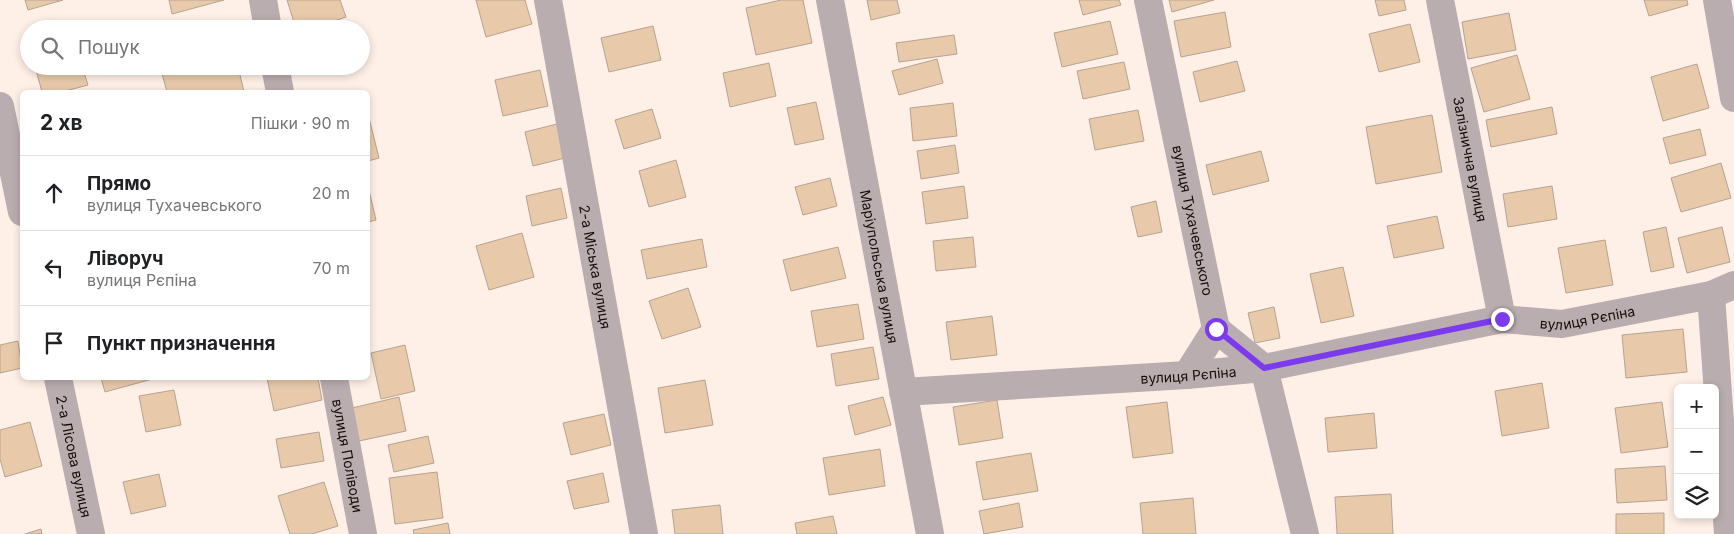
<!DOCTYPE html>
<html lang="uk">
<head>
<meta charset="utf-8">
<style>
  :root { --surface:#fff; --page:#f2f2f2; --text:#202124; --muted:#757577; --line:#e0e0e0 }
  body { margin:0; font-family:Inter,sans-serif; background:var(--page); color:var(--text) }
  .controls { position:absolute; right:15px; bottom:15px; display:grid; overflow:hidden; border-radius:8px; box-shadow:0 2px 8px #0003 }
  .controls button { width:45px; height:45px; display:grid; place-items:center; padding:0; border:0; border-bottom:1px solid var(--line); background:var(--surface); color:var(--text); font:25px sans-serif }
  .stop { position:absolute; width:15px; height:15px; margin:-11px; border:4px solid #7c3aed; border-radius:50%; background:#fff }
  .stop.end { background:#7c3aed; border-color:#fff; box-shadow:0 1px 5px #0008 }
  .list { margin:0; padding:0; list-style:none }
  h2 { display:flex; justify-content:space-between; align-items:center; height:65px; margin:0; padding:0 20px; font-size:21px }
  h2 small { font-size:16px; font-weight:400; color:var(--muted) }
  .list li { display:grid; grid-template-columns:32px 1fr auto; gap:15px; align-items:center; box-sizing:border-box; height:75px; padding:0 20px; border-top:1px solid var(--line) }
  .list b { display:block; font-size:19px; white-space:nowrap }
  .list p { margin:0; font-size:16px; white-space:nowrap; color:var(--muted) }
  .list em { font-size:16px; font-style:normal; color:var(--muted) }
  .icon { flex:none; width:28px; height:28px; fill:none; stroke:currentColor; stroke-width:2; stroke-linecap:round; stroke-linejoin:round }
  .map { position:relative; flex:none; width:1734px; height:534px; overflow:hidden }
  .search { position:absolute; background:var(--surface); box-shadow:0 2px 8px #0003; left:20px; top:20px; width:350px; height:55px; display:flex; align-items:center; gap:12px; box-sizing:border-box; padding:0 18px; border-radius:28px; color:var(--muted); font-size:19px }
  .panel { position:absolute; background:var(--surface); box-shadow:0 2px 8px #0003; left:20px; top:90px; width:350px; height:290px; border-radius:8px }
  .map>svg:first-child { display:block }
</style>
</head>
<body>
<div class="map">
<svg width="1734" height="534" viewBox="0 0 1734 534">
  <rect width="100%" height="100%" fill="#fff0e7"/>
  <path fill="#e8caab" stroke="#b5a290" d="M25 0H63L28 10Z
    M169 0H224L172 14Z
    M287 0H340L346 17 309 29H296Z
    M476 0H525L532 24 486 37Z
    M781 0H803L812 43 756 55 746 8Z
    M867 0H897L900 13 871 20Z
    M1079 0H1119L1121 5 1083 15Z
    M1169 0H1214L1172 12Z
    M1375 0H1404L1406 10 1379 16Z
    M1644 0H1687L1688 5 1649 16Z
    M1225 12 1231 47 1181 57 1174 21Z
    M1509 13 1516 50 1468 59 1462 22Z
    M1110 21 1118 54 1062 67 1054 33Z
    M1410 24 1420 62 1379 72 1369 34Z
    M653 26 661 60 609 72 601 38Z
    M954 35 957 54 899 62 896 43Z
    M1517 55 1530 99 1484 112 1471 68Z
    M937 59 943 83 899 95 892 71Z
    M1237 61 1245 91 1200 102 1193 72Z
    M1124 62 1130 89 1083 99 1077 71Z
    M769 63 776 96 730 107 723 73Z
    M1697 64 1709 108 1663 121 1651 77Z
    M35 66H82L88 85 62 92H42Z
    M160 66H238L244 92H167Z
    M540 70 548 106 503 116 495 80Z
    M816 102 824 139 795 145 787 108Z
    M953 103 957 136 913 141 910 108Z
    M1552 107 1557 134 1491 147 1486 120Z
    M652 109 661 138 624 149 615 120Z
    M1138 110 1144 141 1095 150 1089 119Z
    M1432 115 1442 172 1376 184 1366 127Z
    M369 118 379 158 368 161V119Z
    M561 123 569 157 533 166 525 132Z
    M1700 129 1706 155 1670 164 1663 138Z
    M955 145 959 173 921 179 917 151Z
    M1261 151 1269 181 1213 195 1206 165Z
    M676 160 686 197 649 207 639 171Z
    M1721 163 1731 198 1681 212 1671 178Z
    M830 178 837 206 803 215 795 187Z
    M368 186 376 220 368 222Z
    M964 186 968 218 926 224 922 192Z
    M1552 186 1557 219 1508 227 1503 194Z
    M561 188 567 218 532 226 526 196Z
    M1156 201 1162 232 1138 237 1131 207Z
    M1437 216 1444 248 1394 258 1387 226Z
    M1666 227 1674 267 1651 272 1643 232Z
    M1722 227 1730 262 1687 273 1678 238Z
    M522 233 534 277 489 290 476 246Z
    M973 237 976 267 936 271 933 241Z
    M702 239 707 267 647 279 641 250Z
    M1605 240 1613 285 1566 293 1558 248Z
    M838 247 846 278 791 291 783 260Z
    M1343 267 1354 316 1321 323 1310 274Z
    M688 288 701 327 662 339 649 301Z
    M858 304 864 339 817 347 811 311Z
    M1274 307 1280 338 1255 343 1248 313Z
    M992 316 997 355 951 360 946 322Z
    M1683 329 1687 372 1626 378 1622 335Z
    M18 341 22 368 0 373V345Z
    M405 345 415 391 381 399 371 353Z
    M873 347 879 379 836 386 831 354Z
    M101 378H156L105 392Z
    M267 378H318L322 400 274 411Z
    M705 380 713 425 665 433 658 388Z
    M1542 383 1549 428 1502 436 1495 391Z
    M174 390 181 425 146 432 139 396Z
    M399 397 406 431 359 441 352 408Z
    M883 397 891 425 855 435 848 406Z
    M997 400 1003 438 959 445 953 407Z
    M1167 402 1173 453 1133 458 1126 407Z
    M1662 402 1668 447 1621 453 1615 408Z
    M1374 413 1377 448 1328 452 1325 418Z
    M604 414 611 445 571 455 563 423Z
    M30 422 42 466 5 477 0 459V430Z
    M319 432 324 461 281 468 276 439Z
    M428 436 434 463 394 472 388 445Z
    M880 449 885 486 829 495 823 458Z
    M1031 453 1038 491 983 500 976 462Z
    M1665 466 1667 500 1617 503 1615 469Z
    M437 472 443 518 395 524 389 478Z
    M603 473 609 502 574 509 567 481Z
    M159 474 166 506 131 514 123 482Z
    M324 482 338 526 312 534H290L278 496Z
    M1391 494 1393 534H1337L1335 497Z
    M1193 498 1196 534H1143L1140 503Z
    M1019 503 1023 527 984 534 979 511Z
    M720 505 723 534H675L672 510Z
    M1664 513V534H1616V514Z
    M833 516 837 534H797L795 523Z
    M448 523 450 534H414L413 530Z
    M41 529 42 534H25Z"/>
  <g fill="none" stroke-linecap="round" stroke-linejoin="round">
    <g stroke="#baadaf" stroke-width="28">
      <path d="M263 0 268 29"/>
      <path id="s1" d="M548 0 644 534"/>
      <path id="s2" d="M830 0 930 534"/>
      <path id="s3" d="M1148 0 1216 329 1264 368 1305 534"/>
      <path id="s4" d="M1440 0 1502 319"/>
      <path d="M1717 0 1734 98"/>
      <path d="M275 66 280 92"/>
      <path d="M0 106 22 212"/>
      <path d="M1711 295 1728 534"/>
      <path d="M1187 375 1216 329"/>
      <path id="s5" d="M58 378 91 534"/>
      <path id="s6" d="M334 378 363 534"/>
      <path id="s7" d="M903 392 1187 375 1264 368 1502 319 1562 324 1711 295 1734 285"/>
    </g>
  </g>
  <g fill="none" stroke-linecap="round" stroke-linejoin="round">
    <path stroke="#7c3aed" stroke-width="6" d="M1216 329 1264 368 1502 319"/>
  </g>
  <g text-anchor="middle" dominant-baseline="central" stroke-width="4" stroke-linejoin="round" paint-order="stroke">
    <g font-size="14" fill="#160e09" stroke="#fff0e7">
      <text stroke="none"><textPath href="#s4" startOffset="162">Залізнична вулиця</textPath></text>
      <text stroke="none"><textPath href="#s3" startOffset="225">вулиця Тухачевського</textPath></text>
      <text stroke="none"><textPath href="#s1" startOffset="271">2-а Міська вулиця</textPath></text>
      <text stroke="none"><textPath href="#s2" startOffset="271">Маріупольська вулиця</textPath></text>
      <text stroke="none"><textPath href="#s7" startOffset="691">вулиця Рєпіна</textPath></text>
      <text stroke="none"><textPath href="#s7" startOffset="286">вулиця Рєпіна</textPath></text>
      <text stroke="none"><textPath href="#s5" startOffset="80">2-а Лісова вулиця</textPath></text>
      <text stroke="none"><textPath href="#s6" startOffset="79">вулиця Поліводи</textPath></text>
    </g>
  </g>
</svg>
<div class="controls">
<button>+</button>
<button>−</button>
<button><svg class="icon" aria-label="layers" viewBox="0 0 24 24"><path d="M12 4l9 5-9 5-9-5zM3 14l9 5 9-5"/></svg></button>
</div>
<div class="stop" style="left:1216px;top:329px"></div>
<div class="stop end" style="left:1502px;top:319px"></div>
<div class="search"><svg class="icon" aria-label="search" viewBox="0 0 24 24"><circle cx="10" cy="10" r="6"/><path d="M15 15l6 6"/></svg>Пошук</div>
<section class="panel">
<h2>2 хв<small>Пішки · 90 m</small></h2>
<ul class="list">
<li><svg class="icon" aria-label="ahead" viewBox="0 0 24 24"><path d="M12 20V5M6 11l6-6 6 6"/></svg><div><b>Прямо</b><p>вулиця Тухачевського</p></div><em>20 m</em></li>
<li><svg class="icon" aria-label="left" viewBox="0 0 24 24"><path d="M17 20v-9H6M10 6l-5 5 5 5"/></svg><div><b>Ліворуч</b><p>вулиця Рєпіна</p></div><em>70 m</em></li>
<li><svg class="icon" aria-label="arrive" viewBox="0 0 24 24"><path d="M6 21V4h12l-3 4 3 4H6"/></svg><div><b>Пункт призначення</b></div></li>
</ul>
</section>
</div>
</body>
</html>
